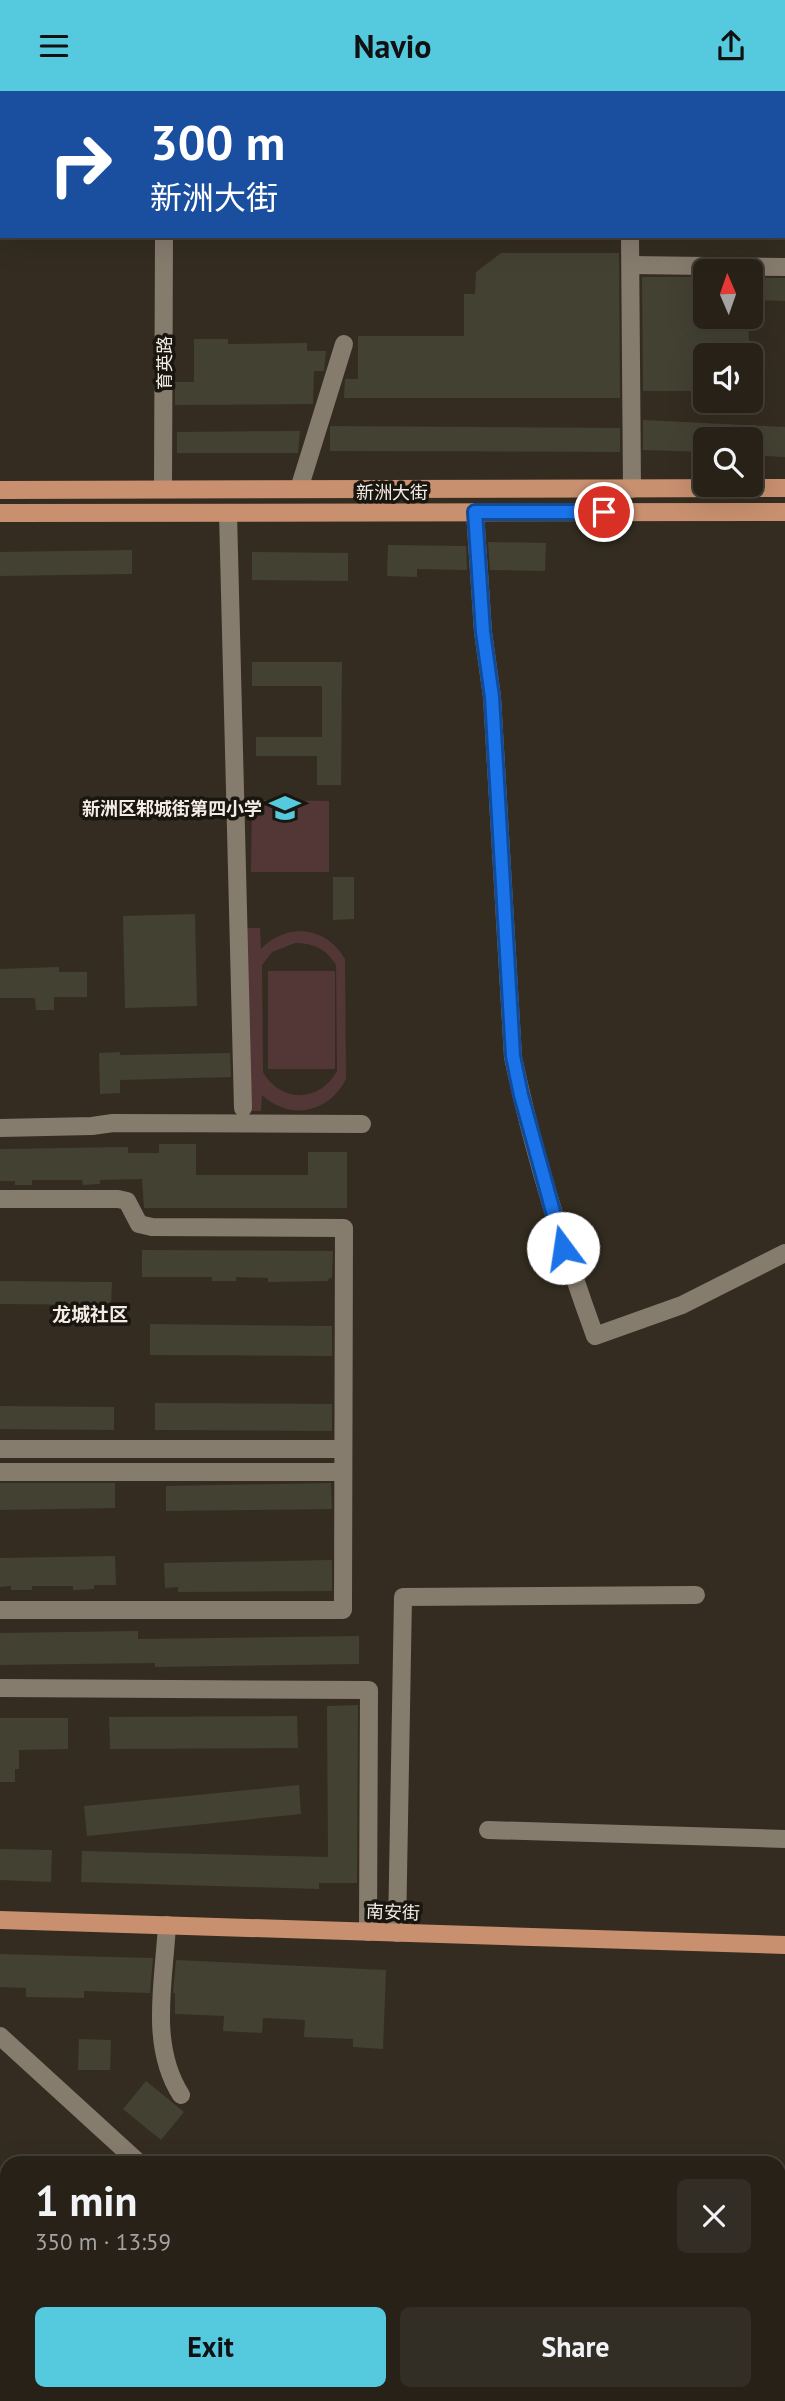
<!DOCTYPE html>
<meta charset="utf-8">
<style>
body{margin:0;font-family:"PT Sans","Noto Sans SC",sans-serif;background:#332e25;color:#f1f3f6;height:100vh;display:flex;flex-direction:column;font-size:26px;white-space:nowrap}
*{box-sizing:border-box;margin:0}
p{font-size:23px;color:#a4a3a2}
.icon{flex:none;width:38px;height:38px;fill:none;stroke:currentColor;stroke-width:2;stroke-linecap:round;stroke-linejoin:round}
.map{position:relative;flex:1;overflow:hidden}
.panel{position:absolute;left:0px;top:2065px;width:786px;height:245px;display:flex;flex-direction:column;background:#272118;border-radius:21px 21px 0 0;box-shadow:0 7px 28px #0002,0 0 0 2px #433e37}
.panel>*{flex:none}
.top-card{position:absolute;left:0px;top:0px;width:786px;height:147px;box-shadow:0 7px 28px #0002,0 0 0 2px #433e37;background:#1a4fa0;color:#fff;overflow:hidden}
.needle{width:46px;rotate:358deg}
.tools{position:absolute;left:693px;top:168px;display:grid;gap:14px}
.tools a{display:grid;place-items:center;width:70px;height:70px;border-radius:10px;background:#272118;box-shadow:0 7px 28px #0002,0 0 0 2px #433e37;font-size:35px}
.pin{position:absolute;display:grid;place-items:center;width:60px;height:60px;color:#fff;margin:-30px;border:4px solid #fff;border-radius:50%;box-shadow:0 2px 7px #0007}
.me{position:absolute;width:77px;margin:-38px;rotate:346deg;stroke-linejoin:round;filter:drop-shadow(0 0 5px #0008)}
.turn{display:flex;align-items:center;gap:24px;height:147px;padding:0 35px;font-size:32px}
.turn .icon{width:91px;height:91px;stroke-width:2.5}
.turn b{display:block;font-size:49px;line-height:60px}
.round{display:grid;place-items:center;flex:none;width:74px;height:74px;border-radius:10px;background:#332e25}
.overview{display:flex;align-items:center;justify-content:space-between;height:119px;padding:0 35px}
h1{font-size:42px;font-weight:600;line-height:52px}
.cta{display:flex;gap:14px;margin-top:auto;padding:14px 35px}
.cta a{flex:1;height:80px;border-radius:10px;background:#55cadf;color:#111;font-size:28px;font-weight:600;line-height:80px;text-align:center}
.cta a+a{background:#332e25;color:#f1f3f6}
header{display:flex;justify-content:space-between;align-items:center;height:91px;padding:0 35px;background:#55cadf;color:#111;font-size:32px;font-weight:600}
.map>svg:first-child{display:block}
.green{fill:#523736;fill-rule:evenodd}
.building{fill:#434132}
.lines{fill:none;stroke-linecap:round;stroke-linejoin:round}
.minor{stroke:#867c6e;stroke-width:18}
.major{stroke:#c8906f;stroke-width:18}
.route-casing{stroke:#114b97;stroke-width:18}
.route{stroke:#1a73e8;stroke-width:12}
.labels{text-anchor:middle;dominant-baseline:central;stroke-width:7;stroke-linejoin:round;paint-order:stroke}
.street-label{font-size:18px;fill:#f2ece4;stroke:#19150f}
.poi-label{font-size:18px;font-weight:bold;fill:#f2ece4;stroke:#19150f;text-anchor:end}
.neighbourhood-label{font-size:19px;font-weight:bold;fill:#f2ece4;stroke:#19150f}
</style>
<header><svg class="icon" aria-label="menu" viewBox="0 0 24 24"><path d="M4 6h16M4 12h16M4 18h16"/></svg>Navio<svg class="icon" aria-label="share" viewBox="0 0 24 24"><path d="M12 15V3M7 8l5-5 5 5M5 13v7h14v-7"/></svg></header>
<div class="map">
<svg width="785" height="2310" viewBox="0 0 785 2310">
<rect width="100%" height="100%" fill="#342c20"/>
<g class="green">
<polygon points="252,709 329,710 329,781 251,781"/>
<path d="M247,837H260L261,858C287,831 326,835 345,868L346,988C329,1022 290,1030 262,1004L261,1020H249ZM295,852C314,852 326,858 336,874L337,980C320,1012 280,1012 263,981L262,874L272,861Z"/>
<rect x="268" y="880" width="67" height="98"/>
</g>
<g class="building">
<polygon points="501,162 619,162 620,307 344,307 345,288 358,288 358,245 464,245 464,203 475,203 476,181"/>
<polygon points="642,186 705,186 705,226 748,226 749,250 705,250 705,300 643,300"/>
<polygon points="756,187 785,187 785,210 755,209"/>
<polygon points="194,248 228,248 228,253 307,252 307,260 326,260 324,280 314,280 313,313 175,314 175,291 194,291"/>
<polygon points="643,329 785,336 785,366 751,364 751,348 705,348 705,361 643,359"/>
<polygon points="330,335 620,337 620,361 330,360"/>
<polygon points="300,340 298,362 177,362 177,341"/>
<polygon points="488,451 546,452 545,480 490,479"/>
<polygon points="388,454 466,455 467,479 417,478 417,486 387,485"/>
<polygon points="132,459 132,483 0,485 0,461"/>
<polygon points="252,461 348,462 348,490 252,489"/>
<polygon points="252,571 342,571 341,694 317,694 317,665 256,665 256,646 322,646 322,595 252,595"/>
<polygon points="333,786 354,786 354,828 333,829"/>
<polygon points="195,823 197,915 125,917 123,825"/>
<polygon points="59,876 59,881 87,881 87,906 54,906 54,919 36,919 35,907 0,907 0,878"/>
<polygon points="120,961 120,964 230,962 231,986 120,989 120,1002 100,1003 99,962"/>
<polygon points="159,1053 196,1053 196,1084 308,1084 308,1061 347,1061 347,1117 144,1117 142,1088 100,1089 100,1093 83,1094 82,1089 32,1089 32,1094 15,1094 15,1090 0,1090 0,1058 128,1056 128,1062 159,1062"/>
<polygon points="142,1159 333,1160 332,1187 329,1187 328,1190 268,1191 268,1187 236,1186 236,1190 212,1190 212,1186 142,1186"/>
<polygon points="0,1190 112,1191 111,1214 0,1213"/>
<polygon points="150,1233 332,1235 332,1265 150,1264"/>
<polygon points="155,1312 332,1313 332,1340 155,1339"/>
<polygon points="0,1315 114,1316 114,1339 0,1338"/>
<polygon points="0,1392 115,1392 115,1417 0,1419"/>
<polygon points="331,1392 332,1418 166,1420 166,1395"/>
<polygon points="115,1465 116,1494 94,1494 94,1498 73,1499 73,1495 32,1495 32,1499 11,1499 11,1495 0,1496 0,1467"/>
<polygon points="332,1469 332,1500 178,1501 178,1496 165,1497 164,1472"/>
<polygon points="138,1540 138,1548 359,1545 359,1573 155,1576 155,1572 0,1574 0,1542"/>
<polygon points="358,1614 357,1792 319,1792 319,1798 81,1791 82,1760 328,1766 327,1615"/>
<polygon points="297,1625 298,1657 110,1658 109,1626"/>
<polygon points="0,1627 68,1627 68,1658 19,1659 19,1678 15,1678 15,1691 0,1691"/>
<polygon points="299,1694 301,1723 87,1745 84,1715"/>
<polygon points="0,1758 52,1759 51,1791 0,1789"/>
<polygon points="0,1863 153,1867 150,1902 84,1900 84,1907 26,1906 26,1897 0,1896"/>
<polygon points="176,1869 386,1879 383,1958 353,1956 353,1948 304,1946 305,1929 263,1927 262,1942 223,1940 224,1925 175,1923 175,1902 173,1902"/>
<polygon points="79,1948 111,1949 110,1979 78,1979"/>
<polygon points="146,1990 184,2021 161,2049 123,2018"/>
</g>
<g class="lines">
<g class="minor">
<polyline points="629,0 630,2"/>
<polyline points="165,2 165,0"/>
<polyline points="630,145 632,398"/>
<polyline points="631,174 785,176"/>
<polyline points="163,398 164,145"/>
<polyline points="299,398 344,253"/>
<path d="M475,421L483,541L492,606L513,966C533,1061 562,1154 595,1245L682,1214L785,1162"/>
<polyline points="228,422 243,1017"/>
<polyline points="0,1037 92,1035 113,1032 362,1033"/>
<polyline points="0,1108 118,1108 127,1110 139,1133 152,1136 344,1137 343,1519 0,1519"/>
<polyline points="0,1358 343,1358"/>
<polyline points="0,1381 343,1381"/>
<polyline points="0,1597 369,1599 368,1841"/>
<polyline points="488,1739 785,1748"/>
<path d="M167,1834C164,1891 149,1954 181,2004"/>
<polyline points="397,1842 403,1506 696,1504"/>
<polyline points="0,1945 139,2072"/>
<polyline points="779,2212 785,2212"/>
<polyline points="330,2310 330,2303"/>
<polyline points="547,2310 592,2310"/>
<polyline points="741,2310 741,2303"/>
</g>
<g class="major">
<polyline points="0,399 785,397"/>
<polyline points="0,422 785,421"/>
<polyline points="0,1829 785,1854"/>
</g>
</g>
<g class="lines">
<g class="route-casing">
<polyline id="route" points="563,1157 521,1004 513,965 492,606 483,541 475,421 604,421"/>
</g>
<use href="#route" class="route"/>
</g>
<defs>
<g id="school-bare" transform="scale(2.415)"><path d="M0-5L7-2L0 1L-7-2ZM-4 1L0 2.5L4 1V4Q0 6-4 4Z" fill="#55cadf" stroke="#19150f" stroke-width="2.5" paint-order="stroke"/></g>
</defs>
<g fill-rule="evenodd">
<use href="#school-bare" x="285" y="717"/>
</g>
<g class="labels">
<g class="street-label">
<text transform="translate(164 272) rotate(-90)">育英路</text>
<text x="392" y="401">新洲大街</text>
<text transform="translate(393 1821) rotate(2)">南安街</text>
</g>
<g class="poi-label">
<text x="262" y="717">新洲区邾城街第四小学</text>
</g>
<g class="neighbourhood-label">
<text x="90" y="1223">龙城社区</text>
</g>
</g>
</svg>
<div class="tools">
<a><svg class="needle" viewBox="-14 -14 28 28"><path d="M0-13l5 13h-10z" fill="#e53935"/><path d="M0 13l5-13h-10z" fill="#a4a3a2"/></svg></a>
<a><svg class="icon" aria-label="sound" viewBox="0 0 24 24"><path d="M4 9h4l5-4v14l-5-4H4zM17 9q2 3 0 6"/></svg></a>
<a><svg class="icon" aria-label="search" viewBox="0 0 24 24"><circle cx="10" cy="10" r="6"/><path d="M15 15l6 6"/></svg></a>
</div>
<div class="pin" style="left:604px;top:421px;background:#d93025"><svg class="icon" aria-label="arrive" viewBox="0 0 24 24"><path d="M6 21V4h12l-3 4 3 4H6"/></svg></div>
<svg class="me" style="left:563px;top:1157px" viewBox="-20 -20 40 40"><circle r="19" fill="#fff"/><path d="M0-13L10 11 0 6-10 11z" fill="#1a73e8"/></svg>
<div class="top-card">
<div class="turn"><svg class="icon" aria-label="right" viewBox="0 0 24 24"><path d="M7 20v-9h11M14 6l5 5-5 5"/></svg><div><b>300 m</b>新洲大街</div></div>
</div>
<section class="panel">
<div class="overview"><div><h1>1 min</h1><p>350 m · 13:59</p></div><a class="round"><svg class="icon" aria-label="close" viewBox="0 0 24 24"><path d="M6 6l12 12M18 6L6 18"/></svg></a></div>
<div class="cta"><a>Exit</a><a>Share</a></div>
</section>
</div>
